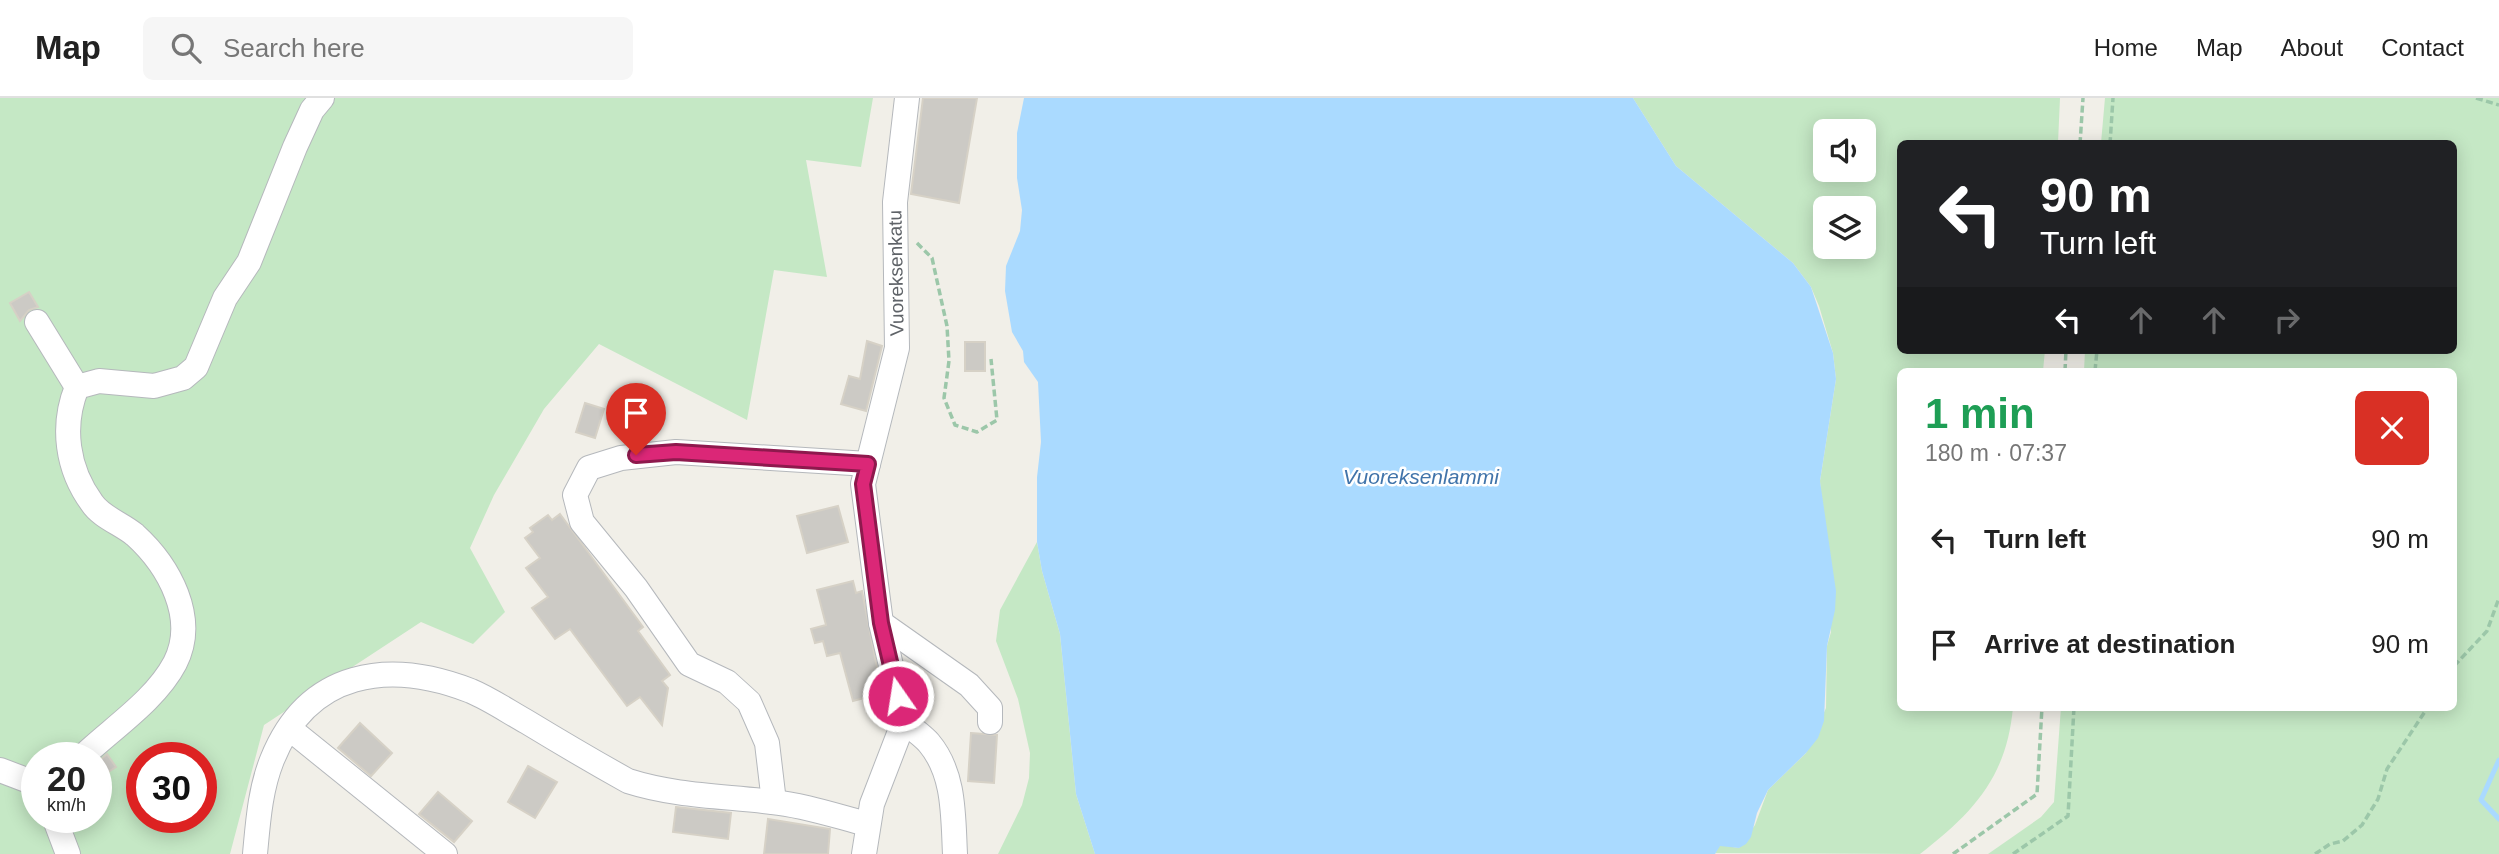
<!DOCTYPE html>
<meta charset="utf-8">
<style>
body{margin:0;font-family:Helvetica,sans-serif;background:#f6f6f6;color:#222;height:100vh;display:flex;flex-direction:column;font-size:26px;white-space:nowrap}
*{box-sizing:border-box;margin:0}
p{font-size:23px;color:#767676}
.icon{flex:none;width:38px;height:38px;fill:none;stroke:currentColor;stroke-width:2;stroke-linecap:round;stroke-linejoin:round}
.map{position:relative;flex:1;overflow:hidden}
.side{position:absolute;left:1897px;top:270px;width:560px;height:343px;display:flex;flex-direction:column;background:#fff;border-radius:10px;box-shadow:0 4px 18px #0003}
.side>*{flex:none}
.top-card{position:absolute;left:1897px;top:42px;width:560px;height:214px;border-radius:10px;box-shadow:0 4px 18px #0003;background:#202124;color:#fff;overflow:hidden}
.tools{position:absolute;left:1813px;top:21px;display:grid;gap:14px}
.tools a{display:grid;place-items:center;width:63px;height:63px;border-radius:10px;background:#fff;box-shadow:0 4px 18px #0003;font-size:35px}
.speed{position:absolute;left:21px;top:644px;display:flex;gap:14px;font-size:35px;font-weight:700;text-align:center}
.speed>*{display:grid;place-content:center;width:91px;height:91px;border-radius:50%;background:#fff;box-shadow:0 4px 18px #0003;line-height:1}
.speed small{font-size:18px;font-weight:400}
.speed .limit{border:10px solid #d22;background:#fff;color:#111}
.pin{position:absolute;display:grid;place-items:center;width:60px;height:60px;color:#fff;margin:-72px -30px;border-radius:50% 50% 50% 0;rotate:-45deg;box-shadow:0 0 7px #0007}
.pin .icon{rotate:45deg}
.me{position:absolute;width:77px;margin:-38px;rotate:347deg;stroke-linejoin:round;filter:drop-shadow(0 0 5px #0008)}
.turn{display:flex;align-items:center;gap:24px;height:147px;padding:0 28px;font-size:32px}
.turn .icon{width:91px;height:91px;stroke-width:2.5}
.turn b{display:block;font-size:49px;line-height:60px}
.lanes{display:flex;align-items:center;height:66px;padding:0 28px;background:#0003;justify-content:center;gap:35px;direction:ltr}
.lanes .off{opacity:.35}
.round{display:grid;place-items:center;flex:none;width:74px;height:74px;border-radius:10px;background:#f6f6f6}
.head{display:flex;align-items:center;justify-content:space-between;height:119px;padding:0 28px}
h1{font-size:42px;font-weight:600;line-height:52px;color:#1e9e55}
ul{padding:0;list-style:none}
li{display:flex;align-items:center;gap:21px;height:105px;padding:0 28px}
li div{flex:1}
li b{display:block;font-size:26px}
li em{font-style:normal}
header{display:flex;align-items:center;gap:42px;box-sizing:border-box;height:98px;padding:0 35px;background:#fff;border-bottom:2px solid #e0e0e0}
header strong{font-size:33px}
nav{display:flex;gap:38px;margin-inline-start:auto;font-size:24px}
.search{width:490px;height:63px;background:#f6f6f6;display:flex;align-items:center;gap:18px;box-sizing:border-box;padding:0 24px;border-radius:10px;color:#767676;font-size:26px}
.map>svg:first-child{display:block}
.green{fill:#c5e8c5;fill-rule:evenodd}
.water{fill:#aadaff}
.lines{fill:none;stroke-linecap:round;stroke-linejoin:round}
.stream{stroke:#aadaff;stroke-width:5}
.building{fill:#cccac5;stroke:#d6d1c6;stroke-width:2}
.minor-casing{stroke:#b5b8bc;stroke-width:26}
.path{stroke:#9cc7a9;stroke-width:3.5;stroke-dasharray:7 3.5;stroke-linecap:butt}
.minor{stroke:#fff;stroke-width:24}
.route-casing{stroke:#8e194d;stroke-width:18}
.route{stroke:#db2777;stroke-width:12}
.labels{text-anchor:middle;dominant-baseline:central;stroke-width:5;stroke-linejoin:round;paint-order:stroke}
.street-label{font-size:19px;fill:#5f6368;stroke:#fff}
.water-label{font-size:21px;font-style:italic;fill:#4174aa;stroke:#fff}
</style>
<header>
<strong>Map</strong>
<div class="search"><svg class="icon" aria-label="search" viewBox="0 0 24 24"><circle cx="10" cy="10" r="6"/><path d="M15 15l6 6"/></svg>Search here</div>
<nav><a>Home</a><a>Map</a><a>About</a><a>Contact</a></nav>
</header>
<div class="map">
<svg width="2499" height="756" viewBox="0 0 2499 756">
<rect width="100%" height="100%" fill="#f1efe8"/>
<g class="green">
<path d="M0,0H873L861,69L806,62L827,179L774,172L747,322L599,246L544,311L494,397L470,450L505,514L473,546L421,524L264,627L230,756H0ZM37,660H96V719H37ZM142,660H201V719H142Z"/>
<path d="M1633,0H2060L2058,45L1900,46V252H2045L2043,273H1900V609H2013C2007,679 1973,715 1920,756L1715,755L1720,747L1739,750L1755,727L1768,692L1806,655L1826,610L1827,548L1831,534L1820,383L1836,281L1833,255L1819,208L1811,189L1793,165L1676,68ZM1825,33H1864V72H1825ZM1825,110H1864V149H1825Z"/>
<polygon points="2105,0 2499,0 2499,756 1988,756 2041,719 2054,704 2061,609 2454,609 2454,273 2084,273 2085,252 2454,252 2454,46 2101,45"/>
<polygon points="1037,444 1042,473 1060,536 1076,696 1095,756 998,756 1022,707 1029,680 1030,655 1018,601 996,543 1000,512"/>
</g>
<polygon class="water" points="1024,0 1633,0 1676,68 1793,165 1811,189 1833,255 1836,281 1820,383 1836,493 1835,512 1827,548 1824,623 1818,640 1806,655 1768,692 1757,715 1751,739 1746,746 1739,750 1720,748 1715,756 1095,756 1076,696 1060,536 1042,473 1037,444 1037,379 1041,344 1038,284 1024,264 1023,253 1012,234 1005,193 1006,168 1020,133 1022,112 1017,80 1017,35"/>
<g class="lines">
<polyline class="stream" points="2499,662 2481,702 2499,721"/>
</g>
<g class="building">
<polygon points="923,0 977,0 959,105 911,96"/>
<polygon points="29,194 38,209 29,212 20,223 10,205"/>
<polygon points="867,243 882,248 866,313 841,306 849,278 860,281"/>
<rect x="965" y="244" width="20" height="29"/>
<polygon points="585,305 604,311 595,340 576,334"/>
<polygon points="838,408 848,444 807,455 797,418"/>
<polygon points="560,416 643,529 638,533 670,577 662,583 668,590 662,627 640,599 627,608 570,531 555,541 532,510 548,499 526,470 540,460 525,440 533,434 530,430 548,417 552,422"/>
<polygon points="853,483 856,495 862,493 882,595 853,603 840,555 827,558 823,543 815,545 811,531 826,527 817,492"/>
<polygon points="360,625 392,655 371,678 338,650"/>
<polygon points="971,635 997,637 994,685 968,683"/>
<polygon points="107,656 116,669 96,682 96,666"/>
<polygon points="528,668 557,684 535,720 508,704"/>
<polygon points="438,694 472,723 454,744 419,716"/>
<polygon points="676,709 731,715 728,741 673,734"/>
<polygon points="768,721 830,731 828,756 764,756"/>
</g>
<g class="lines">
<g class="minor-casing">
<g id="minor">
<polyline points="37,224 77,289"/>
<polyline points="881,525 969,587 990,610 990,624"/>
<path d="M904,623C912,631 922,637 929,645C955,676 953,718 955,756"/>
<polyline points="290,631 445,756"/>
<path d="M81,660C111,631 155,603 175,565C198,520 169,468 135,437C122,426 101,419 92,405C67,371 61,328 77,289L99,283L154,288L183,280L196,269L225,200L249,164L295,49L312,12L322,0"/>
<polyline points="0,672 37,686"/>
<polyline points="774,704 767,645 749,604 727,584 689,566 636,490 582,424 575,397 589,370 621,360 676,354 868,366"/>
<polyline points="54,719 68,756"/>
<path d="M255,756C258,724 260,692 272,662C308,572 389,561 471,593C490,601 509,614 527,624C560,644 594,664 628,683C675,698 723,698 772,704C804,707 836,718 867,726"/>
<polyline points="864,756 872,706 904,623 881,525 863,386 897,250 895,104 907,0"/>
</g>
</g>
<g class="path">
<polyline points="2476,0 2499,7"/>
<polyline points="2080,46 2083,0"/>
<polyline points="2110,46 2113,0"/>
<polyline points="917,145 932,160 947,228 949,263 944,300 955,327 977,334 997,322 991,261"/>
<polyline points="2065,273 2066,252"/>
<polyline points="2095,273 2097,252"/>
<polyline points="2454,568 2487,533 2499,500"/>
<polyline points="1953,756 2037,696 2042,609"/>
<polyline points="2013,756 2068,718 2074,609"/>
<polyline points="2315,756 2330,746 2343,743 2362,727 2378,701 2387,671 2428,609"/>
</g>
<use href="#minor" class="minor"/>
</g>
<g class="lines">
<g class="route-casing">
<polyline id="route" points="636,357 676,354 868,366 863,386 881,525 898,598"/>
</g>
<use href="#route" class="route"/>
</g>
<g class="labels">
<g class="street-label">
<text transform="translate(896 175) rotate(-91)">Vuoreksenkatu</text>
</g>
<g class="water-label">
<text x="1421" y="378">Vuoreksenlammi</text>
</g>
</g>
</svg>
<div class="tools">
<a><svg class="icon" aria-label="sound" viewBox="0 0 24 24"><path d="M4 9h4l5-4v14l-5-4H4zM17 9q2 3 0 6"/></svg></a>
<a><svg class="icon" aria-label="layers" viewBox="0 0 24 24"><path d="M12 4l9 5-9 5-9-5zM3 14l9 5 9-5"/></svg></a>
</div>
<div class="speed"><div>20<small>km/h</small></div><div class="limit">30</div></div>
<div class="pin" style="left:636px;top:357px;background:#d93025"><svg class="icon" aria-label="arrive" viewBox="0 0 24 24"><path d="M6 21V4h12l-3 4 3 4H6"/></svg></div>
<svg class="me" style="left:898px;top:598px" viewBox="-20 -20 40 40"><circle r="17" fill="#db2777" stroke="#fff" stroke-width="3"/><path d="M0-11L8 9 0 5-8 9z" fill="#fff"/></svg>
<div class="top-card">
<div class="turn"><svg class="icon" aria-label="left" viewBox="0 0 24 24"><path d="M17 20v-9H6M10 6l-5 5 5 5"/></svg><div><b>90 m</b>Turn left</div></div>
<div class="lanes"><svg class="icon" aria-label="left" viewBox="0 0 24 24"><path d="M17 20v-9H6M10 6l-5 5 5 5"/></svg><svg class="icon off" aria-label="ahead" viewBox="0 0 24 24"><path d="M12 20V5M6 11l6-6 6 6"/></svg><svg class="icon off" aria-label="ahead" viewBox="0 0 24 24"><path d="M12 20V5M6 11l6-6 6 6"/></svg><svg class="icon off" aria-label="right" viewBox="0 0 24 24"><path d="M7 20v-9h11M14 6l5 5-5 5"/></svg></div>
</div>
<section class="side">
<div class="head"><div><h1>1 min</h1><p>180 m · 07:37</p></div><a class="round" style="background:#d93025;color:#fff"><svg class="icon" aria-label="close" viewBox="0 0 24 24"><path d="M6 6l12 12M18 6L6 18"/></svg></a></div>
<ul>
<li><svg class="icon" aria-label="left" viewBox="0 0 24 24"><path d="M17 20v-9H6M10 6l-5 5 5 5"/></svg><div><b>Turn left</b></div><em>90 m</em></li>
<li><svg class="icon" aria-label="arrive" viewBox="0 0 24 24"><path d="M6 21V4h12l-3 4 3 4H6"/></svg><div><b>Arrive at destination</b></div><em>90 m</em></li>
</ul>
</section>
</div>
